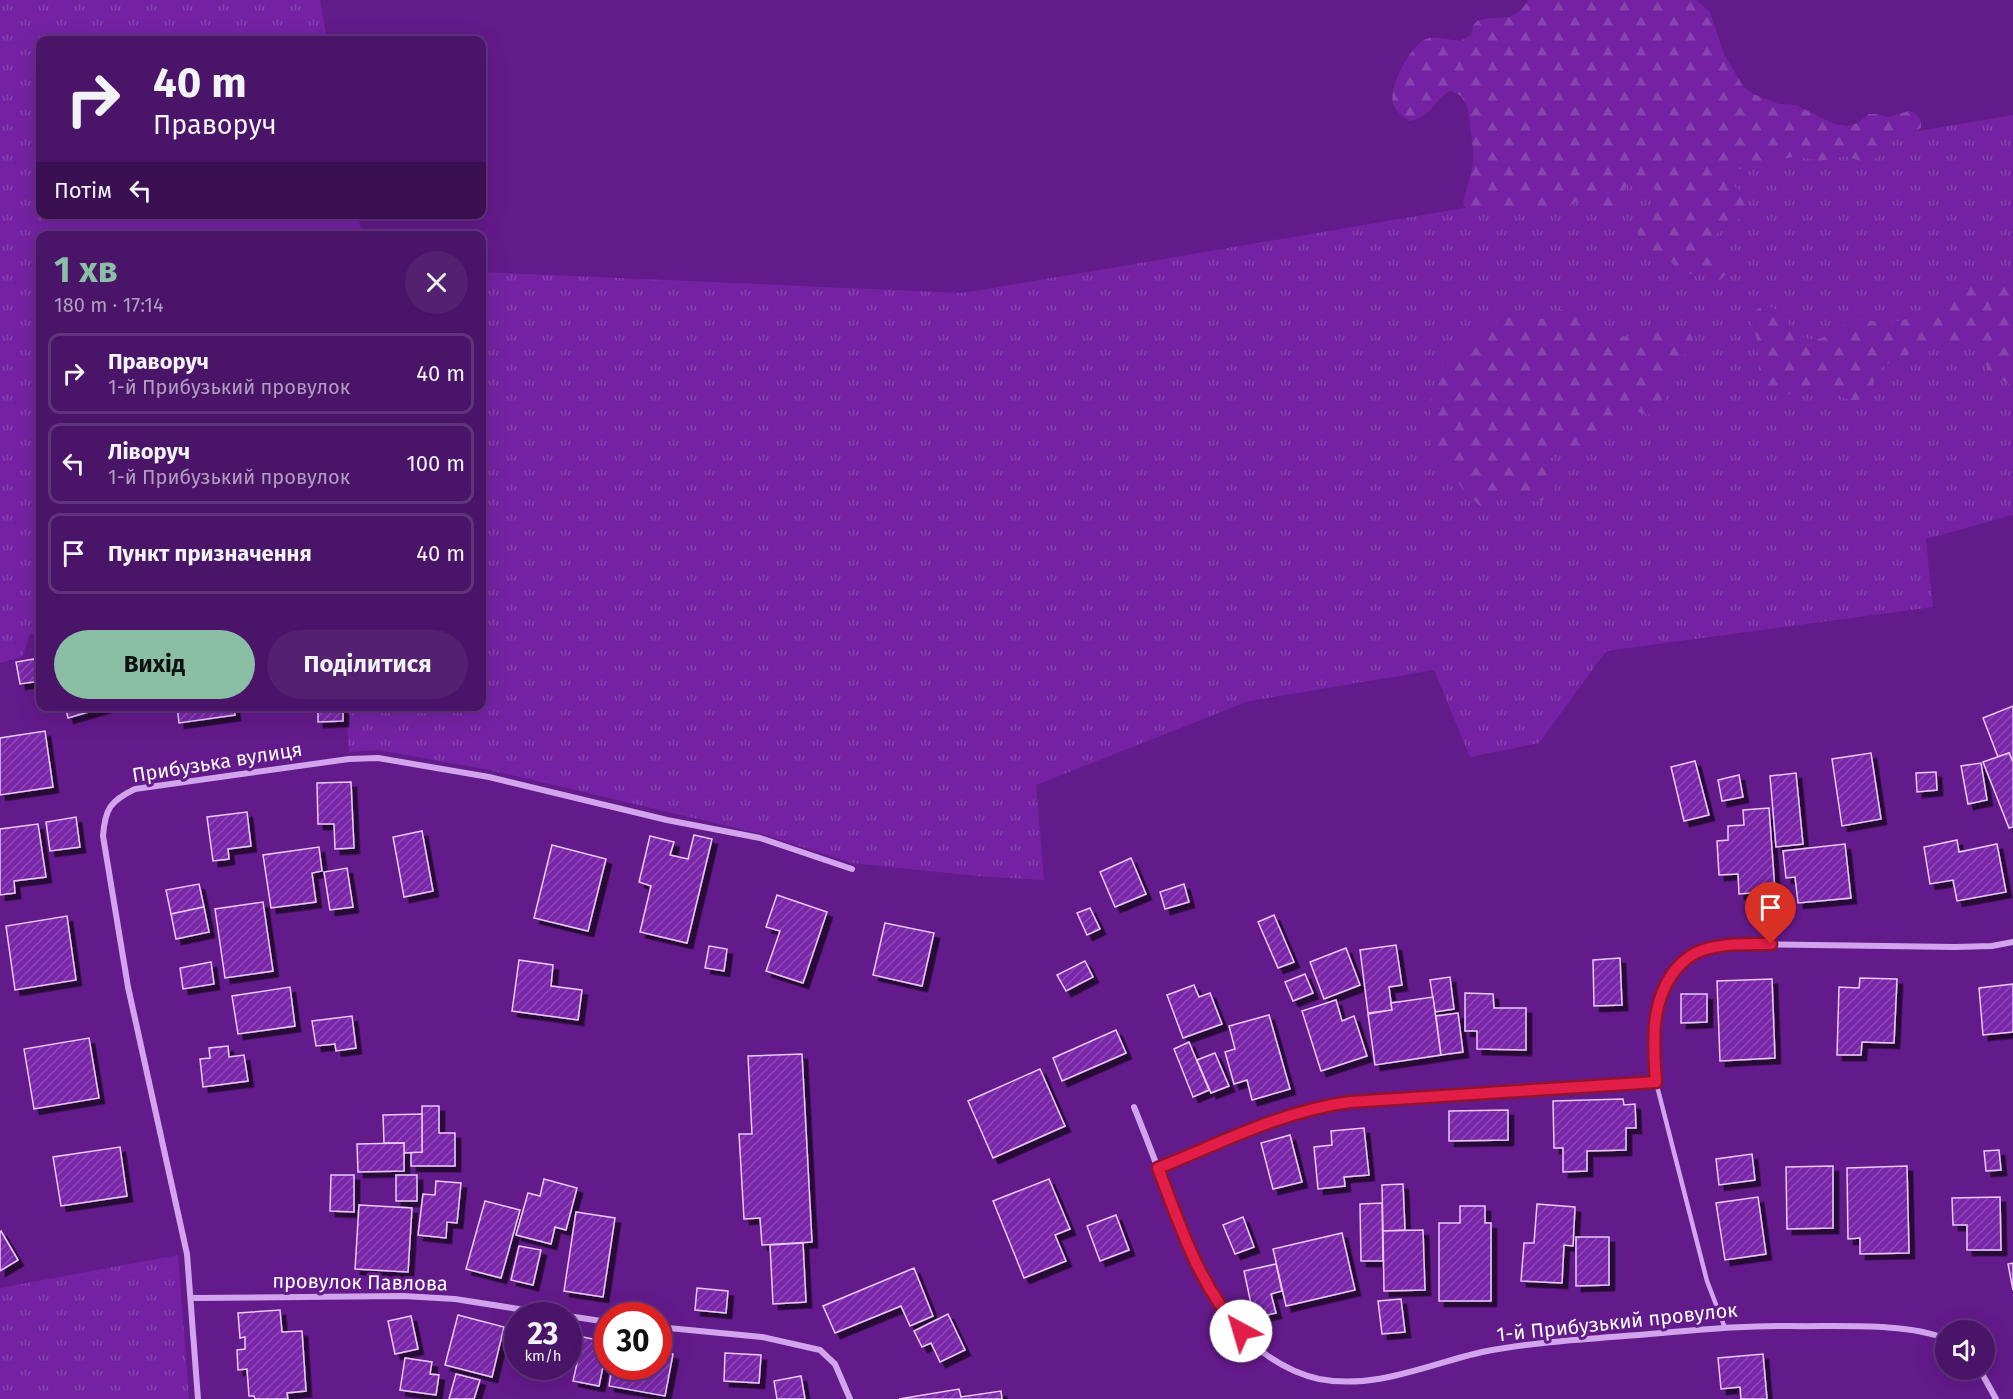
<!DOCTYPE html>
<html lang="uk">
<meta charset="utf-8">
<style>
body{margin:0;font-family:"Fira Sans",sans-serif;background:#542171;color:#f1f3f6;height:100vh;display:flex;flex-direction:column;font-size:22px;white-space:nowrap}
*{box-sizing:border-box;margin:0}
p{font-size:20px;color:#b29ec0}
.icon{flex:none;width:33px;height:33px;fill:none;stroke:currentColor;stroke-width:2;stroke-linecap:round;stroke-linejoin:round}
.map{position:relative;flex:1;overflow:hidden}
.sheet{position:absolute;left:36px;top:231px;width:450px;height:480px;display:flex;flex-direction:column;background:#4a1468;border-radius:12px;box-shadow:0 6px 24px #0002,0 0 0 2px #61337c}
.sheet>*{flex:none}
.banner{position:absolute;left:36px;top:36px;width:450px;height:183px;border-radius:12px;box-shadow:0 6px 24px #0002,0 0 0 2px #61337c;background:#4a1468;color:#f1f3f6;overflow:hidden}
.buttons{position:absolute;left:1935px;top:1320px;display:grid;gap:12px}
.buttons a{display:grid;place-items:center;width:60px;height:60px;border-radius:50%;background:#4a1468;box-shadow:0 6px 24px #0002,0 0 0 2px #61337c;font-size:30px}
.speed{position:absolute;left:504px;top:1302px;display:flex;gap:12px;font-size:30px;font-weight:700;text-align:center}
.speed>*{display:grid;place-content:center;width:78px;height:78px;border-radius:50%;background:#4a1468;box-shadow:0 6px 24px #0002,0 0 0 2px #61337c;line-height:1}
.speed small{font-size:15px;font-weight:400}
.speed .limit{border:9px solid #d22;background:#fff;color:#111}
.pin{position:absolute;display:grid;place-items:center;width:51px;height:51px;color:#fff;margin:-62px -26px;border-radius:50% 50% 50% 0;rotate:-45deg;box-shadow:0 0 6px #0007}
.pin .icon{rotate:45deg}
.me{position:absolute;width:66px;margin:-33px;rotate:321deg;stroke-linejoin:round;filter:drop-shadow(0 0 4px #0008)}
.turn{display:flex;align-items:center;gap:21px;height:126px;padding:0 18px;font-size:27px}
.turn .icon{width:78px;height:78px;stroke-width:2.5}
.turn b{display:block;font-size:42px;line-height:51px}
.then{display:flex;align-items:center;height:57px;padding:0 18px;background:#0003;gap:12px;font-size:22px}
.round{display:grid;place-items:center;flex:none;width:63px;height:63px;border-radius:32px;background:#542171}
.summary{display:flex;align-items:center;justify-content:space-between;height:102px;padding:0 18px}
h1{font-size:36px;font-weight:700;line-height:45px;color:#8abfa5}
.button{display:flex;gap:12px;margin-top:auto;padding:12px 18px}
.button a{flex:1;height:69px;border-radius:36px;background:#8abfa5;color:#111;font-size:24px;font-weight:700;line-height:69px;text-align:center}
.button a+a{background:#542171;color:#f1f3f6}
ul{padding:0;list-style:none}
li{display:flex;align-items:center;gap:18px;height:81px;margin:0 12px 9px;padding:0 6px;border:3px solid #61337c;border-radius:12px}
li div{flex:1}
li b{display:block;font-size:22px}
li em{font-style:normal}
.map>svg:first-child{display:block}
.grass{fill:url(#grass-tufts)}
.forest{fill:url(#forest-firs)}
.building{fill:url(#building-hatch);stroke:#e8c9fa;stroke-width:1.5;filter:url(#shadow)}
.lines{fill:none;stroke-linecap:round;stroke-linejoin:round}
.lane{stroke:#d2a4ed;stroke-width:4.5}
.street{stroke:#d2a4ed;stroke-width:6}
.route-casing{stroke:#92132f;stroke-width:15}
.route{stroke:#e11d48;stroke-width:10}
.labels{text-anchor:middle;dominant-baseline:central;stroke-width:6;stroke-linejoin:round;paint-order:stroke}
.street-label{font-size:20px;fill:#fff;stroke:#631a8a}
</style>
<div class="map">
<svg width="2013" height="1399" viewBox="0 0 2013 1399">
<defs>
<pattern id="grass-tufts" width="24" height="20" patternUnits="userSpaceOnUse" patternTransform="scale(1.5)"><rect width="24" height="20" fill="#7422a3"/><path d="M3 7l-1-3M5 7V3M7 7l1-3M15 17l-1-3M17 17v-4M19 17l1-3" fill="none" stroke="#8943b1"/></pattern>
<pattern id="forest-firs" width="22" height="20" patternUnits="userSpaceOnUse" patternTransform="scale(1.5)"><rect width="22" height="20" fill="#7422a3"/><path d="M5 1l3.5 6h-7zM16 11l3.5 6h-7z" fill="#8943b1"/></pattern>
<pattern id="building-hatch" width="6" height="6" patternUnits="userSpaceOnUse" patternTransform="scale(1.5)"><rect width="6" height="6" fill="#7a28a9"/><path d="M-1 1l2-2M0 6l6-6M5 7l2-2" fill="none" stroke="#8e48b6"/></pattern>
<filter id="shadow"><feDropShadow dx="5.5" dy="5.5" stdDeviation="0" flood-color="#0009"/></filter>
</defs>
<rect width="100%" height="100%" fill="#631a8a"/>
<g class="grass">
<polygon points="0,0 320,0 327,40 40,40 40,214 358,215 362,235 40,236 40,634 30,634 22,657 0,663"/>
<polygon points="2013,115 2013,515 1926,539 1933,607 1606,651 1539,743 1470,757 1434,670 1249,701 1036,785 1044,880 977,876 852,863 762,834 490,770 378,750 349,752 346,707 482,706 482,272 963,293"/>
<polygon points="178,1255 189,1399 0,1399 0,1288"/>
</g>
<g class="forest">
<path d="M1528,0H1696L1710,12L1724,54L1743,86L1753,94L1779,104L1796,105L1834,124L1847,126L1858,123L1869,114H1877L1888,117L1909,111L1915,113L1921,120V128L1890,143L1879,156L1865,163L1846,156L1819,161L1795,156L1759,166L1727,171L1723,174L1724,178C1730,184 1741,189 1745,196C1762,221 1718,221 1715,239C1713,252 1725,261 1727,273L1720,280L1703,274H1687L1679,270L1670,261L1647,248L1639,240L1637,230L1647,208L1658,197L1656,191L1644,180L1628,182C1621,196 1623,222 1602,219L1591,200C1580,199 1574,204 1564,207C1549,212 1532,213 1517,211C1509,210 1502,206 1494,206C1481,207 1472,223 1463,203L1473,165V149L1468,108L1461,96L1450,91C1433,100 1432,118 1409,121C1403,116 1396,112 1393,104C1388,88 1410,47 1424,40C1435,34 1449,41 1461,41L1472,34L1473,26L1477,21C1499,13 1513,27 1528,0Z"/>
<path d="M1970,280C1986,286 1998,292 2013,281V385H2010L1990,373L1977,346L1969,339C1950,342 1893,355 1881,369C1873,378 1873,395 1861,399C1843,405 1834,387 1818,385C1806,383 1794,393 1783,397C1751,383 1761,363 1756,336C1754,327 1751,322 1752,313C1782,289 1785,338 1811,339C1828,341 1837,325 1852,321C1864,318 1873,322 1885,322C1897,322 1910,319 1921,314C1933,308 1942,296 1953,287C1958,284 1964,282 1970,280Z"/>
<path d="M1561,310C1567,310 1575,310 1579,313C1594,322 1604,339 1623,337C1632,335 1642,334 1650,332C1670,328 1688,316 1694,344C1688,356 1671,363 1667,374C1662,388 1672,403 1660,413C1651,419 1644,411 1634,412C1620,414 1614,431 1604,440C1588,453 1563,441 1550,460C1543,470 1547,474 1554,483L1553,496L1538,502L1511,491L1503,493L1487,507H1481C1469,495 1436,462 1432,446C1430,439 1432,430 1432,423C1432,417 1430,411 1430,405C1430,367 1469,335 1500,320C1520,311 1524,323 1540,319C1547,318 1554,312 1561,310Z"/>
</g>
<g class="building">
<polygon points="40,658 40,681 20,684 16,662"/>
<polygon points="65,706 109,706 68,718"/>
<polygon points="177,706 234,706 235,715 179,723"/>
<polygon points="318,706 343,706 343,721 318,722"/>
<polygon points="2013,706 2013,762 2009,753 1998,757 1983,718"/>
<polygon points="45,731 53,787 0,795 0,738"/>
<polygon points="1871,753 1881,819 1842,826 1832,759"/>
<polygon points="2009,753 2013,762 2013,827 2009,828 1983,762"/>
<polygon points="1695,761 1709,815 1684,821 1671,767"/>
<polygon points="1981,763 1987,800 1968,804 1961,766"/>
<polygon points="1936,772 1937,790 1917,792 1916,773"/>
<polygon points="1796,773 1803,844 1776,847 1770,776"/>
<polygon points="1739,775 1743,797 1722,801 1718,780"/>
<polygon points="351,782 354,848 335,849 334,824 318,824 317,783"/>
<polygon points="1769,808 1775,891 1739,894 1738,874 1719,875 1717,841 1728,840 1728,826 1744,825 1743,810"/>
<polygon points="247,812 251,846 228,849 229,859 213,861 207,817"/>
<polygon points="76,817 80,847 50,851 46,822"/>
<polygon points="38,824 46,877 14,881 15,893 0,895 0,829"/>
<polygon points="422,831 433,891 404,897 393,837"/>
<polygon points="694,835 712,839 687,943 640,932 651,886 639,882 650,836 674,842 670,855 688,859"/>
<polygon points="1957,840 1959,852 1997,844 2006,892 1957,901 1953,880 1930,884 1924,847"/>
<polygon points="1845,844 1851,898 1798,903 1795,877 1786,878 1783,851"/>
<polygon points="552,845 606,859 588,931 534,918"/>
<polygon points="319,847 322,871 312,873 316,902 271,908 263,855"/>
<polygon points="1131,858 1146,894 1115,907 1100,872"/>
<polygon points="347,868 353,907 330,910 324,872"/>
<polygon points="199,884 204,907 171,914 166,890"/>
<polygon points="1184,884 1189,902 1165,909 1160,892"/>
<polygon points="777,895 827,912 803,983 766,971 780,931 766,927"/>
<polygon points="263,902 273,971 225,978 215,909"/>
<polygon points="204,907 209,932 176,939 171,914"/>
<polygon points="1090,908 1100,929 1087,935 1077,913"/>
<polygon points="1274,915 1294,962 1278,968 1258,922"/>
<polygon points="67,916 76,980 15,990 6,926"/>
<polygon points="885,923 934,933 922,986 873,975"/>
<polygon points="1396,945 1402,985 1389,987 1392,1010 1368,1013 1360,950"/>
<polygon points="709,946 727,949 724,971 705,968"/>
<polygon points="1346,948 1360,985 1324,999 1310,962"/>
<polygon points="1620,958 1622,1005 1594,1006 1593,960"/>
<polygon points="519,960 553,965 551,986 582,990 578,1020 512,1011"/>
<polygon points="1085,961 1093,977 1066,991 1057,975"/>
<polygon points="211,962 214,984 183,989 180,968"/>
<polygon points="1305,974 1313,993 1293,1001 1285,982"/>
<polygon points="1450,977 1454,1009 1435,1012 1430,980"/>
<polygon points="1860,978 1897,979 1894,1043 1862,1042 1861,1055 1837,1055 1839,987 1859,988"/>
<polygon points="1772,979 1775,1058 1720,1061 1717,981"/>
<polygon points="2013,984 2013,1032 1983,1035 1979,988"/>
<polygon points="1194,985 1199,997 1210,993 1222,1024 1183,1038 1167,995"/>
<polygon points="290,987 295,1026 238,1034 232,996"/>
<polygon points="1465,993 1493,994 1494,1008 1526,1008 1526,1050 1477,1049 1477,1031 1465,1031"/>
<polygon points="1681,994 1707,994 1707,1022 1681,1023"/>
<polygon points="1433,997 1441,1055 1375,1065 1368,1014 1392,1010 1391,1003"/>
<polygon points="1336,1000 1342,1021 1354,1016 1367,1056 1321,1071 1302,1011"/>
<polygon points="1458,1013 1463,1052 1441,1055 1436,1016"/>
<polygon points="1269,1015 1290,1089 1252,1100 1247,1080 1234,1084 1225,1052 1235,1049 1229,1026"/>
<polygon points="352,1016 356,1048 336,1051 335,1044 316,1046 312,1021"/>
<polygon points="1116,1030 1126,1053 1062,1081 1053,1058"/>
<polygon points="89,1038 99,1098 34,1109 24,1049"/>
<polygon points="1189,1042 1209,1090 1193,1097 1174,1049"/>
<polygon points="228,1046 229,1057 244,1055 248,1081 203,1087 200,1059 210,1058 209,1048"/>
<polygon points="1215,1053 1229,1086 1211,1093 1197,1060"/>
<polygon points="802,1054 812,1242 762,1245 760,1218 744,1219 739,1134 752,1134 748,1056"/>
<polygon points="1040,1069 1065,1126 993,1158 968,1101"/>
<polygon points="1623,1099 1624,1105 1635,1104 1636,1128 1626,1128 1626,1150 1587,1151 1587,1171 1563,1172 1563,1148 1554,1148 1553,1101"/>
<polygon points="422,1106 439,1106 439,1133 455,1133 455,1166 411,1166 411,1152 422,1152"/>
<polygon points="1508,1110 1508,1140 1449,1141 1449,1111"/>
<polygon points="422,1114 422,1152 404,1153 404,1143 384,1143 383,1115"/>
<polygon points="1364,1128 1369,1175 1344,1177 1345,1186 1318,1189 1314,1147 1332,1145 1331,1131"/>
<polygon points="1290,1135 1302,1182 1273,1189 1261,1143"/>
<polygon points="404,1143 404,1171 358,1172 357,1144"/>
<polygon points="120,1147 127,1196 61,1206 53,1157"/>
<polygon points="1999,1150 2001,1170 1986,1171 1984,1151"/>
<polygon points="1752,1154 1755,1180 1719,1185 1716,1159"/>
<polygon points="1833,1166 1833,1228 1787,1229 1786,1167"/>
<polygon points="1907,1166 1909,1253 1860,1254 1860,1238 1848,1239 1847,1168"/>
<polygon points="331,1175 354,1175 354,1212 330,1211"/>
<rect x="396" y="1175" width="21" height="26"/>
<polygon points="544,1179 577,1188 566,1230 555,1227 551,1244 516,1235 528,1193 540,1196"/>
<polygon points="1049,1179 1070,1229 1055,1235 1066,1261 1024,1278 993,1201"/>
<polygon points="436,1181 461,1183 457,1223 447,1222 446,1238 418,1235 423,1194 435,1195"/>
<polygon points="1403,1184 1405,1230 1383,1231 1382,1185"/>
<polygon points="1758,1197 1766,1254 1725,1260 1716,1203"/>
<polygon points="2000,1197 2001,1250 1967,1250 1967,1225 1953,1225 1952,1198"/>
<polygon points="485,1201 520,1210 501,1278 466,1269"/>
<polygon points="1382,1203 1383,1261 1361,1261 1360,1204"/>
<polygon points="1537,1204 1575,1207 1573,1246 1564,1245 1562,1283 1521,1281 1524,1243 1534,1243"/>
<polygon points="359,1205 412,1208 408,1272 355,1269"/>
<polygon points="1460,1206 1485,1206 1485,1223 1491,1223 1491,1301 1439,1301 1439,1223 1460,1223"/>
<polygon points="576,1212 615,1218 603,1297 564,1291"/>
<polygon points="1116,1215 1129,1250 1100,1261 1087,1226"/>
<polygon points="1243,1217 1254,1247 1235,1254 1223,1225"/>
<polygon points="1423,1230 1425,1290 1384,1291 1383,1231"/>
<polygon points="1,1231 18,1260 0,1271 0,1232"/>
<polygon points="1342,1233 1355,1290 1286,1306 1273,1249"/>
<polygon points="1576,1237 1609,1237 1609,1285 1576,1286"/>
<polygon points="803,1243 806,1302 773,1304 770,1245"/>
<polygon points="519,1246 541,1250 533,1285 511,1280"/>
<polygon points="2013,1263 2013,1290 2008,1264"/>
<polygon points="1276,1264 1282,1291 1271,1294 1276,1313 1254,1318 1244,1271"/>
<polygon points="914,1268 933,1316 910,1326 901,1306 835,1333 823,1306"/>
<polygon points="697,1288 728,1291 726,1313 695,1310"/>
<polygon points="1401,1299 1405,1332 1382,1334 1378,1301"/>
<polygon points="280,1310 282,1332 302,1331 306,1391 287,1393 288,1399 255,1399 254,1396 249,1396 247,1369 238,1370 237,1350 245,1349 245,1337 240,1338 238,1313"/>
<polygon points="948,1314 965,1350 940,1362 931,1343 922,1347 914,1331"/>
<polygon points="458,1315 504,1327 492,1377 445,1365"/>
<polygon points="411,1316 418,1349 395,1354 388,1321"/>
<polygon points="583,1337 608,1342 599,1386 573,1381"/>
<polygon points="658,1351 673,1354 665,1396 609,1386 612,1366 658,1366"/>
<polygon points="725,1353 761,1355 759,1383 724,1381"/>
<polygon points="1763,1354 1767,1399 1741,1399 1740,1387 1721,1389 1718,1358"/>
<polygon points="405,1358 432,1362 430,1374 439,1375 436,1395 400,1390"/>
<polygon points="456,1374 480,1380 474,1399 449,1399"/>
<polygon points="801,1376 805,1399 777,1399 774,1381"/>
<polygon points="959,1389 961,1397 1001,1391 1002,1399 899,1399"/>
</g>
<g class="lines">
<polyline class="lane" points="1656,1082 1707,1281 1725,1328"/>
<g class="street">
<path d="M1134,1107C1147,1139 1159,1171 1171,1203C1187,1242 1202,1283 1227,1317C1249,1346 1283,1371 1319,1379C1375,1390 1429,1364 1482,1352C1534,1342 1586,1339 1638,1335C1689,1331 1739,1325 1790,1326C1833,1327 1908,1322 1946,1339"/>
<path d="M1158,1168C1221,1142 1282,1111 1350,1102L1656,1082C1652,1036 1649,969 1702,950C1717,945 1733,944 1748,944L1955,947L1992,946L2013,942"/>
<polyline points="191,1298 403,1296 455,1299 563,1316"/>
<polyline points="568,1316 608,1322"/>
<polyline points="658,1327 762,1337 820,1350 835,1364 850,1399"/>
<polyline points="1980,1370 1996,1399"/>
<path d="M198,1399L187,1254L128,987L103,836C105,809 110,801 135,789L349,759L378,758L489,777L667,820L760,838L852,869"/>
</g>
</g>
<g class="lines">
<g class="route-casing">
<path id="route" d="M1241,1331C1199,1286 1180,1225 1158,1168C1221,1143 1282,1111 1350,1102L1656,1082C1653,1042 1650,1000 1677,968C1684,960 1693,953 1703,950C1725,943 1748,944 1771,944"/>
</g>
<use href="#route" class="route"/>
</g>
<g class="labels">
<g class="street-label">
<text transform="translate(217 762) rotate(-9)">Прибузька вулиця</text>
<text transform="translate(360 1282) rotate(1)">провулок Павлова</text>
<text transform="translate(1617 1322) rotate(-6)">1-й Прибузький провулок</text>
</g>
</g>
</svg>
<div class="buttons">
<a><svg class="icon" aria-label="sound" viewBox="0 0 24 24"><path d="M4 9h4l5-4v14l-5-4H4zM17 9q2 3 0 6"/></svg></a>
</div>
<div class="speed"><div>23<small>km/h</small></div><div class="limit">30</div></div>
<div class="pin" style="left:1771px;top:944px;background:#d93025"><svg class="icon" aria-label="arrive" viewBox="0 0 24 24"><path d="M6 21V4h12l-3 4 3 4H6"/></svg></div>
<svg class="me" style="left:1241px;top:1331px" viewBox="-20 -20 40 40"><circle r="19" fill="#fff"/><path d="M0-13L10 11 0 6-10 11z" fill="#e11d48"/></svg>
<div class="banner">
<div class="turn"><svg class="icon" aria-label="right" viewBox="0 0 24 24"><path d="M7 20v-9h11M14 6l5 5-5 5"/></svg><div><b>40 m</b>Праворуч</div></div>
<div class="then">Потім<svg class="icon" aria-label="left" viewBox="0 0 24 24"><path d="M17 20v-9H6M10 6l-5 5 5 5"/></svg></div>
</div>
<section class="sheet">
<div class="summary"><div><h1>1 хв</h1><p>180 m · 17:14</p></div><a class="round"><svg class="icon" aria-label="close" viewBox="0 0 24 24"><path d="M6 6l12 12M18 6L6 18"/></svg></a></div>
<ul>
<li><svg class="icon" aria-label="right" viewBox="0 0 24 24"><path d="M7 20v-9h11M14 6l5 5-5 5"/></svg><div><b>Праворуч</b><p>1-й Прибузький провулок</p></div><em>40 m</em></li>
<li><svg class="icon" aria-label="left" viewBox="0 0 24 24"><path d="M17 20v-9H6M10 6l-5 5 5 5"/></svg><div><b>Ліворуч</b><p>1-й Прибузький провулок</p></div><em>100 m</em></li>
<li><svg class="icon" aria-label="arrive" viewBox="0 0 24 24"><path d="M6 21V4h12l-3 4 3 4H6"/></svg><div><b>Пункт призначення</b></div><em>40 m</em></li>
</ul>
<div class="button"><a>Вихід</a><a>Поділитися</a></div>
</section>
</div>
